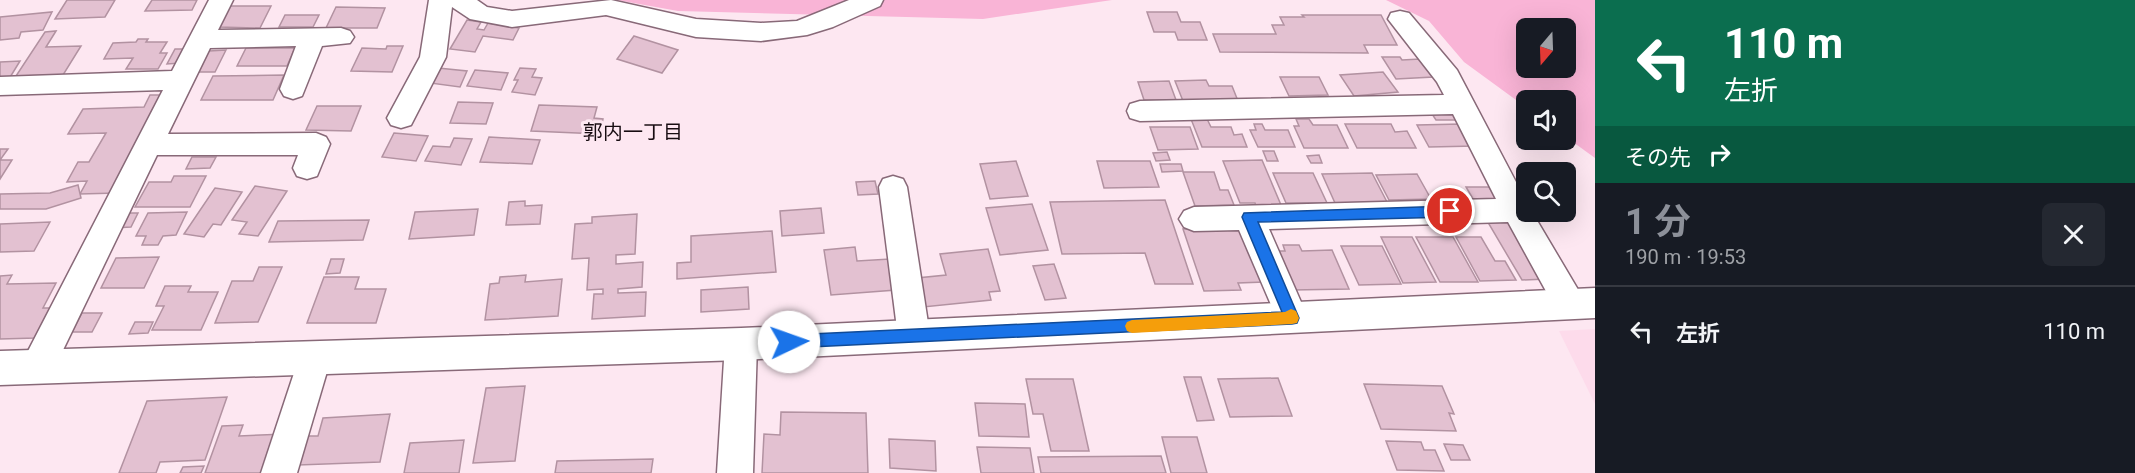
<!DOCTYPE html>
<html lang="ja">
<meta charset="utf-8">
<style>
body{margin:0;font-family:Roboto,"Noto Sans JP",sans-serif;background:#242831;color:#f1f3f6;height:100vh;display:flex;flex-direction:column;font-size:22px;white-space:nowrap}
*{box-sizing:border-box;margin:0}
p{font-size:20px;color:#9ea1a6}
.icon{flex:none;width:33px;height:33px;fill:none;stroke:currentColor;stroke-width:2;stroke-linecap:round;stroke-linejoin:round}
.map{position:relative;flex:1;overflow:hidden}
.details{display:flex;flex-direction:column;background:#171b24;width:540px}
.details>*{flex:none}
.banner{background:#0b6e4f;color:#fff;overflow:hidden}
.needle{width:39px;rotate:199deg}
.tools{position:absolute;left:1516px;top:18px;display:grid;gap:12px}
.tools a{display:grid;place-items:center;width:60px;height:60px;border-radius:9px;background:#171b24;box-shadow:0 6px 24px #0002;font-size:30px}
.pin{position:absolute;display:grid;place-items:center;width:51px;height:51px;color:#fff;margin:-26px;border:3px solid #fff;border-radius:50%;box-shadow:0 2px 6px #0007}
.me{position:absolute;width:66px;margin:-33px;rotate:87deg;stroke-linejoin:round;filter:drop-shadow(0 0 4px #0008)}
.turn{display:flex;align-items:center;gap:21px;height:126px;padding:0 30px;font-size:27px}
.turn .icon{width:78px;height:78px;stroke-width:2.5}
.turn b{display:block;font-size:42px;line-height:51px}
.then{display:flex;align-items:center;height:57px;padding:0 30px;background:#0003;gap:12px;font-size:22px}
.round{display:grid;place-items:center;flex:none;width:63px;height:63px;border-radius:9px;background:#242831}
.headline{display:flex;align-items:center;justify-content:space-between;height:102px;padding:0 30px}
h1{font-size:36px;font-weight:700;line-height:45px;color:#8c9099}
ul{padding:0;list-style:none}
li{display:flex;align-items:center;gap:18px;height:90px;padding:0 30px;border-top:2px solid #363941}
li div{flex:1}
li b{display:block;font-size:22px}
li em{font-style:normal}
main{display:flex;flex:1;min-height:0}
.map>svg:first-child{display:block}
.built{fill:#fddbeb}
.green{fill:#f9b4d6;fill-rule:evenodd}
.building{fill:#e3c1d1;stroke:#b292a1;stroke-width:1.5}
.lines{fill:none;stroke-linecap:round;stroke-linejoin:round}
.minor-casing{stroke:#886978;stroke-width:3}
.tertiary-casing{stroke:#886978;stroke-width:3}
.minor{fill:#fff;fill-rule:evenodd}
.tertiary{fill:#fff;fill-rule:evenodd}
.route{fill:#1a73e8;stroke:#114b97;stroke-width:1.5}
.slow{fill:#f59e0b}
.labels{text-anchor:middle;dominant-baseline:central;stroke-width:6;stroke-linejoin:round;paint-order:stroke}
.neighbourhood-label{font-size:20px;fill:#170c11;stroke:#fde7f1}
</style>
<main>
<div class="map">
<svg width="1595" height="473" viewBox="0 0 1595 473">
<rect width="100%" height="100%" fill="#fde7f1"/>
<polygon class="built" points="1595,329 1595,404 1559,331"/>
<g class="green">
<polygon points="617,0 1112,0 983,19 678,11"/>
<path d="M1386,0H1595V158L1566,137V100H1527V108L1464,62L1429,21ZM1566,28V68H1527V28Z"/>
</g>
<g class="building">
<polygon points="67,0 115,0 105,17 55,19"/>
<polygon points="152,0 197,0 192,10 145,11"/>
<polygon points="229,6 271,6 260,28 218,27"/>
<polygon points="336,7 385,8 377,28 326,28"/>
<polygon points="52,12 43,30 21,32 19,38 0,40 0,17"/>
<polygon points="1147,12 1177,12 1181,22 1200,22 1207,40 1178,40 1175,32 1154,32"/>
<polygon points="285,15 319,15 313,27 279,27"/>
<polygon points="1302,15 1381,15 1397,45 1364,45 1368,53 1220,52 1213,34 1276,34 1272,25 1284,25 1280,17 1304,17"/>
<polygon points="467,20 481,22 477,29 484,30 488,23 519,28 513,40 483,36 475,52 450,49"/>
<polygon points="56,31 46,47 81,46 63,75 16,76 45,32"/>
<polygon points="634,36 678,50 662,73 617,59"/>
<polygon points="138,39 148,39 146,42 167,42 160,53 167,53 158,69 126,69 133,58 104,59 113,43 136,42"/>
<polygon points="387,46 403,46 392,72 351,71 362,48 386,49"/>
<polygon points="246,48 295,48 287,66 237,66"/>
<polygon points="175,49 188,49 181,63 167,64"/>
<polygon points="226,50 215,72 198,72 209,51"/>
<polygon points="1382,57 1400,57 1402,60 1420,59 1433,77 1396,79"/>
<polygon points="20,61 9,79 0,79 0,62"/>
<polygon points="438,68 467,71 460,87 430,83"/>
<polygon points="520,68 536,69 532,77 542,78 535,95 512,92 518,80 514,80"/>
<polygon points="475,70 508,73 501,90 467,86"/>
<polygon points="1383,72 1398,92 1354,96 1340,75"/>
<polygon points="284,75 273,100 201,100 213,76"/>
<polygon points="1280,77 1319,77 1328,95 1289,96"/>
<polygon points="1206,80 1209,86 1232,86 1238,101 1183,101 1175,81"/>
<polygon points="1169,81 1176,100 1144,100 1138,82"/>
<polygon points="150,95 169,95 117,193 80,194 87,181 67,182 78,162 89,162 106,133 68,134 83,109 144,107"/>
<polygon points="458,102 493,103 486,124 450,123"/>
<polygon points="539,105 597,107 594,118 603,119 600,134 531,131"/>
<polygon points="317,106 361,106 351,131 306,130"/>
<polygon points="1454,113 1458,120 1436,120 1432,114"/>
<polygon points="1191,119 1207,119 1211,127 1231,127 1234,135 1242,134 1247,147 1202,147"/>
<polygon points="1296,119 1309,119 1313,125 1337,125 1348,148 1304,148 1294,126 1299,126"/>
<polygon points="1254,124 1262,124 1265,130 1288,130 1295,147 1258,147 1250,130 1256,130"/>
<polygon points="1345,124 1391,124 1395,132 1407,131 1416,148 1357,148"/>
<polygon points="1461,124 1475,146 1429,147 1417,125"/>
<polygon points="1150,127 1190,127 1198,149 1158,150"/>
<polygon points="394,133 428,136 416,161 382,157"/>
<polygon points="489,137 540,140 532,164 480,162"/>
<polygon points="454,138 472,139 461,165 425,161 433,146 450,147"/>
<polygon points="0,149 8,149 0,160 12,160 0,179"/>
<polygon points="1263,151 1274,151 1278,161 1267,161"/>
<polygon points="1167,152 1170,160 1156,161 1153,153"/>
<polygon points="1319,155 1322,163 1311,163 1307,156"/>
<polygon points="192,157 216,157 210,168 186,169"/>
<polygon points="1262,160 1281,205 1256,206 1255,203 1240,203 1223,161"/>
<polygon points="1016,161 1028,196 990,199 980,164"/>
<polygon points="1097,161 1150,161 1159,187 1104,188"/>
<polygon points="1160,164 1181,164 1183,171 1162,172"/>
<polygon points="1183,172 1214,172 1220,190 1228,190 1234,205 1195,206"/>
<polygon points="1273,173 1313,173 1327,203 1286,203"/>
<polygon points="1372,173 1387,202 1335,203 1322,174"/>
<polygon points="1417,174 1431,199 1389,200 1376,175"/>
<polygon points="174,176 206,176 190,207 135,207 149,182 171,182"/>
<polygon points="875,181 878,194 858,195 856,182"/>
<polygon points="78,185 81,198 46,209 0,209 0,194 50,193"/>
<polygon points="255,186 287,191 258,236 239,234 247,222 232,220"/>
<polygon points="1466,187 1489,187 1499,203 1476,204"/>
<polygon points="215,188 242,192 221,225 213,224 204,237 184,234"/>
<polygon points="1165,200 1193,284 1155,284 1145,253 1062,254 1050,202"/>
<polygon points="525,201 525,206 542,205 540,224 506,225 509,202"/>
<polygon points="1032,204 1048,250 1000,255 986,208"/>
<polygon points="821,208 824,233 782,236 780,211"/>
<polygon points="478,209 474,235 409,239 415,212"/>
<polygon points="187,212 176,235 163,236 158,245 142,245 146,236 136,236 148,213"/>
<polygon points="120,213 138,213 131,227 113,228"/>
<polygon points="637,214 635,254 616,255 616,264 643,262 642,287 618,289 618,293 646,292 645,316 592,319 594,294 603,294 603,289 587,290 589,258 572,259 575,224 592,223 592,217"/>
<polygon points="1486,219 1509,219 1546,279 1522,280"/>
<polygon points="369,220 363,240 269,242 278,221"/>
<polygon points="50,222 34,251 0,252 0,224"/>
<polygon points="1243,228 1264,282 1238,283 1241,290 1204,291 1183,229"/>
<polygon points="772,231 776,272 677,279 677,263 691,262 691,236"/>
<polygon points="1381,237 1412,237 1436,282 1403,283"/>
<polygon points="1416,237 1453,237 1478,282 1440,282"/>
<polygon points="1456,237 1481,237 1495,261 1505,261 1516,280 1480,281"/>
<polygon points="1283,245 1299,245 1302,251 1332,250 1349,289 1292,290 1276,251 1285,251"/>
<polygon points="1341,246 1382,246 1401,284 1359,285"/>
<polygon points="855,247 857,261 890,259 896,290 831,295 824,250"/>
<polygon points="988,249 1000,291 989,292 991,300 923,307 917,278 946,275 940,254"/>
<polygon points="159,257 144,288 101,288 116,258"/>
<polygon points="331,259 344,259 340,273 326,274"/>
<polygon points="1054,264 1066,298 1045,300 1033,266"/>
<polygon points="259,267 282,267 258,322 215,323 232,281 253,281"/>
<polygon points="12,275 7,284 56,283 43,308 52,308 36,338 0,339 0,276"/>
<polygon points="526,275 525,282 562,279 558,316 485,320 490,284 499,283 500,277"/>
<polygon points="324,277 359,277 355,289 386,289 376,323 307,323"/>
<polygon points="165,286 191,286 188,292 218,292 201,330 152,330 164,306 156,306"/>
<polygon points="748,287 749,309 701,312 701,290"/>
<polygon points="82,313 102,313 92,332 72,332"/>
<polygon points="135,322 153,322 148,333 129,334"/>
<polygon points="1184,377 1201,377 1214,420 1197,421"/>
<polygon points="1278,378 1292,416 1230,417 1218,379"/>
<polygon points="1026,379 1073,379 1089,451 1051,451 1043,414 1033,414"/>
<polygon points="1364,384 1442,386 1454,414 1449,413 1456,431 1381,429"/>
<polygon points="525,386 515,461 473,463 486,388"/>
<polygon points="227,397 205,460 160,462 156,473 119,473 147,401"/>
<polygon points="975,403 1025,404 1029,437 979,436"/>
<polygon points="781,412 866,413 868,473 762,473 764,434 780,435"/>
<polygon points="390,414 380,462 298,465 306,436 318,436 323,418"/>
<polygon points="243,425 239,436 285,434 273,473 205,473 222,426"/>
<polygon points="1162,437 1197,437 1207,473 1171,473"/>
<polygon points="889,439 935,441 936,471 890,468"/>
<polygon points="464,440 459,473 404,473 410,443"/>
<polygon points="1386,441 1421,442 1424,450 1435,450 1444,471 1397,470"/>
<polygon points="1444,444 1463,445 1470,460 1451,460"/>
<polygon points="977,447 1030,448 1034,473 981,473"/>
<polygon points="1161,456 1166,473 1041,473 1038,457"/>
<polygon points="653,459 651,473 555,473 557,461"/>
<polygon points="204,466 201,473 180,473 183,467"/>
</g>
<g class="lines">
<g class="minor-casing">
<g id="minor">
<polygon points="209,0 233,0 218,30 341,28 350,31 354,37 350,43 322,46 302,96 293,99 284,96 280,89 296,46 210,48 168,134 316,133 326,137 330,144 317,176 307,179 297,176 293,168 298,155 157,155 50,377 38,381 26,377 21,366 26,355 163,90 0,95 0,77 172,71"/>
<polygon points="429,0 477,0 487,7 512,11 611,0 696,19 761,23 797,21 849,0 883,0 880,6 833,27 807,35 761,41 696,37 606,15 512,27 470,19 452,7 446,57 411,125 401,128 391,125 387,118 420,57"/>
<polygon points="1400,11 1409,13 1457,70 1527,203 1527,212 1532,212 1580,293 1585,303 1580,313 1569,317 1558,313 1508,222 1269,229 1308,318 1303,328 1292,332 1281,328 1239,230 1194,231 1184,227 1179,219 1184,211 1194,207 1496,199 1453,114 1140,121 1130,118 1127,111 1130,104 1140,101 1444,95 1437,82 1388,19 1391,13"/>
<polygon points="893,176 903,179 907,187 930,336 925,346 914,350 903,346 898,336 879,187 883,179"/>
<polygon points="741,329 753,334 757,344 753,473 717,473 725,344 729,334"/>
<polygon points="315,343 327,348 331,358 297,473 261,473 299,358 303,348"/>
</g>
</g>
<g class="tertiary-casing">
<polygon id="tertiary" points="1595,288 1595,318 741,360 0,385 0,351 741,328"/>
</g>
<use href="#minor" class="minor"/>
<use href="#tertiary" class="tertiary"/>
</g>
<polygon class="route" points="1450,206 1457,211 1450,217 1258,222 1299,318 1297,323 1292,324 789,348 783,347 781,342 783,337 789,335 1282,312 1242,217 1244,213"/>
<polygon class="slow" points="1291,309 1296,311 1299,318 1297,323 1292,324 1132,333 1127,331 1125,326 1127,322 1132,320 1285,312"/>
<g class="labels">
<g class="neighbourhood-label">
<text x="633" y="132">郭内一丁目</text>
</g>
</g>
</svg>
<div class="tools">
<a><svg class="needle" viewBox="-14 -14 28 28"><path d="M0-13l5 13h-10z" fill="#e53935"/><path d="M0 13l5-13h-10z" fill="#9ea1a6"/></svg></a>
<a><svg class="icon" aria-label="sound" viewBox="0 0 24 24"><path d="M4 9h4l5-4v14l-5-4H4zM17 9q2 3 0 6"/></svg></a>
<a><svg class="icon" aria-label="search" viewBox="0 0 24 24"><circle cx="10" cy="10" r="6"/><path d="M15 15l6 6"/></svg></a>
</div>
<div class="pin" style="left:1450px;top:211px;background:#d93025"><svg class="icon" aria-label="arrive" viewBox="0 0 24 24"><path d="M6 21V4h12l-3 4 3 4H6"/></svg></div>
<svg class="me" style="left:789px;top:342px" viewBox="-20 -20 40 40"><circle r="19" fill="#fff"/><path d="M0-13L10 11 0 6-10 11z" fill="#1a73e8"/></svg>
</div>
<section class="details">
<div class="banner">
<div class="turn"><svg class="icon" aria-label="left" viewBox="0 0 24 24"><path d="M17 20v-9H6M10 6l-5 5 5 5"/></svg><div><b>110 m</b>左折</div></div>
<div class="then">その先<svg class="icon" aria-label="right" viewBox="0 0 24 24"><path d="M7 20v-9h11M14 6l5 5-5 5"/></svg></div>
</div>
<div class="headline"><div><h1>1 分</h1><p>190 m · 19:53</p></div><a class="round"><svg class="icon" aria-label="close" viewBox="0 0 24 24"><path d="M6 6l12 12M18 6L6 18"/></svg></a></div>
<ul>
<li><svg class="icon" aria-label="left" viewBox="0 0 24 24"><path d="M17 20v-9H6M10 6l-5 5 5 5"/></svg><div><b>左折</b></div><em>110 m</em></li>
</ul>
</section>
</main>
